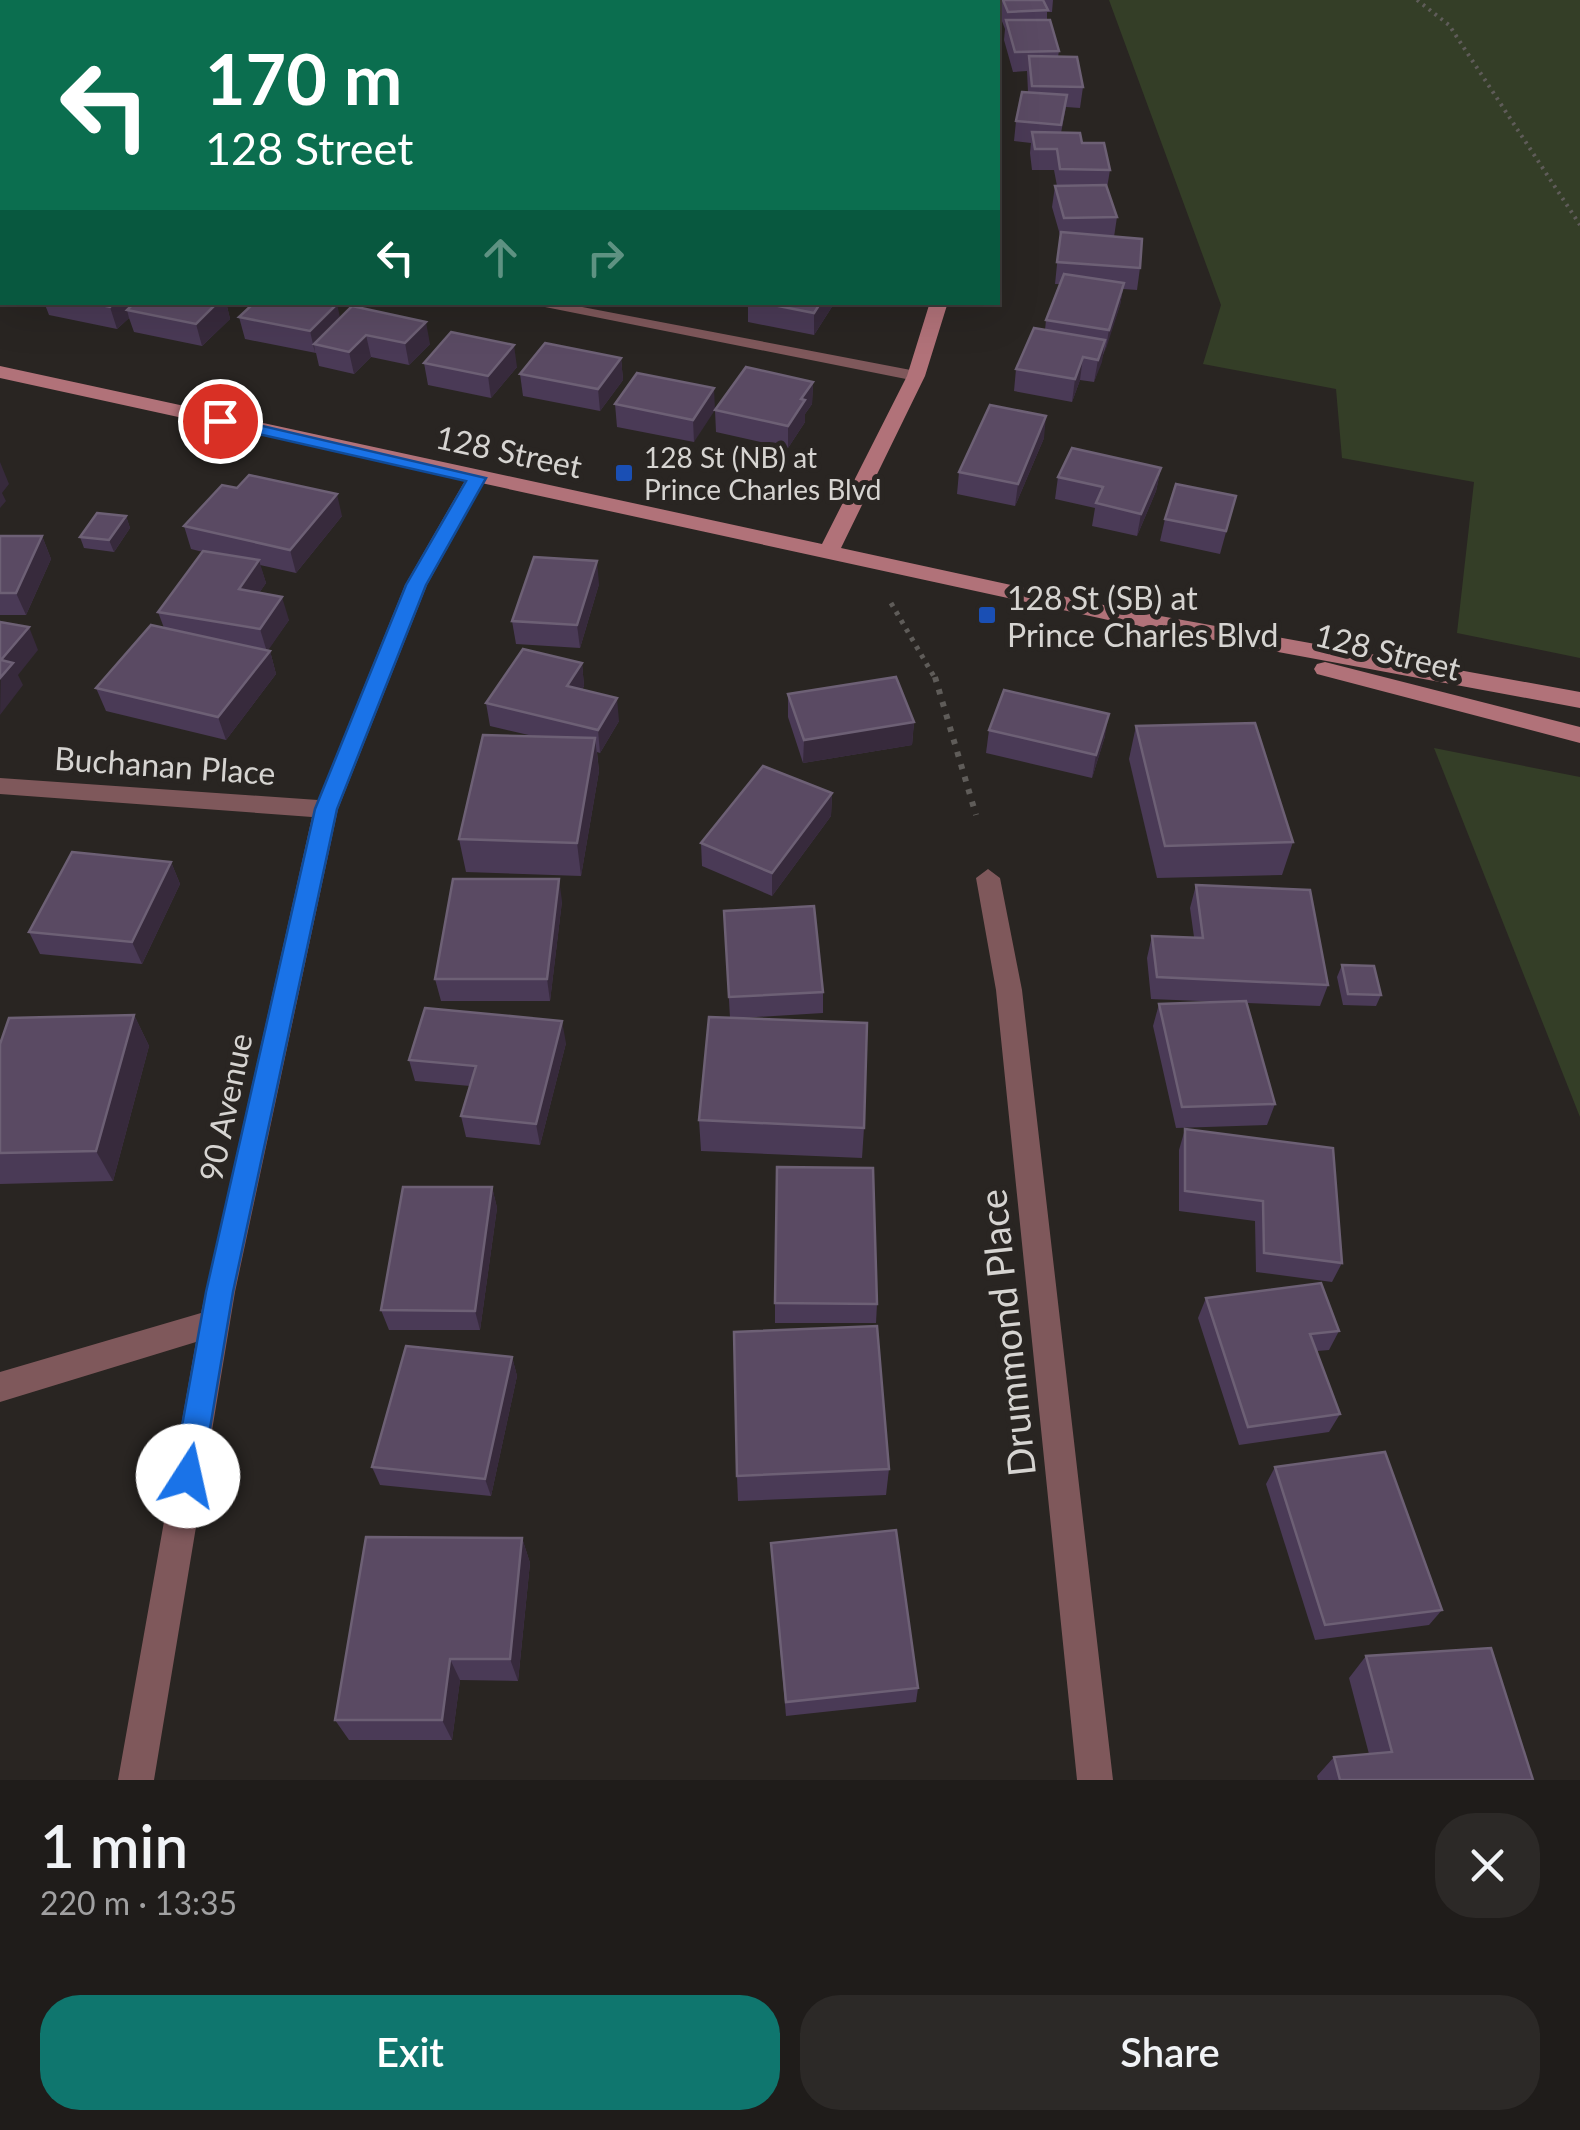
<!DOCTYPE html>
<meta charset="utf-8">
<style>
body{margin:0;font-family:Lato,sans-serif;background:#2c2927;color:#f1f3f6;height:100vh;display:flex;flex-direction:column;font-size:38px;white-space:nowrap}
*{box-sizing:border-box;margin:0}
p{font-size:32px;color:#a1a1a2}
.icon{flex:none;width:55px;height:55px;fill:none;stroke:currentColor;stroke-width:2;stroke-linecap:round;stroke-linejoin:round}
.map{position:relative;height:1780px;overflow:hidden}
.details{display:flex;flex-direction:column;background:#1f1c1a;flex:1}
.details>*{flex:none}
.banner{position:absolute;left:0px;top:0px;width:1000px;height:305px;box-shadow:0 10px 40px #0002,0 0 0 2px #3c3a39;background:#0b6e4f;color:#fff;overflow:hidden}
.pin{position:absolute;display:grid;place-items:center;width:85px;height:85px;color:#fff;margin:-42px;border:5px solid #fff;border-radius:50%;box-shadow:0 2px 10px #0007}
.me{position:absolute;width:110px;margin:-55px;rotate:10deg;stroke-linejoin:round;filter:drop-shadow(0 0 8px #0008)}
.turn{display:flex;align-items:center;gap:35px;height:210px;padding:0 40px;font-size:45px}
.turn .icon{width:130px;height:130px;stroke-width:2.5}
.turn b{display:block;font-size:70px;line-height:85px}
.lanes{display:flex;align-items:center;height:95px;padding:0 40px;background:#0003;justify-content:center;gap:50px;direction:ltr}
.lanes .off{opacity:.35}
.round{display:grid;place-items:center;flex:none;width:105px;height:105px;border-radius:40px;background:#2c2927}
.headline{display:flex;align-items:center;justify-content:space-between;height:170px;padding:0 40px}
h1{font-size:60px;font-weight:600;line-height:75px}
.primary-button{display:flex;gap:20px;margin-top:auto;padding:20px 40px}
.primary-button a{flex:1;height:115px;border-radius:40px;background:#0f766e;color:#fff;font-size:40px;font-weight:600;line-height:115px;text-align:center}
.primary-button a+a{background:#2c2927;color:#f1f3f6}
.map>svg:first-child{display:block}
.green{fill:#343e27}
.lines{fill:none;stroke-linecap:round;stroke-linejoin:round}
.path-far2{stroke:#5f5c59;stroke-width:4;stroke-dasharray:2.5 5;stroke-linecap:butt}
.path-far1{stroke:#5f5c59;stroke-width:5;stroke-dasharray:4 6;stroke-linecap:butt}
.path{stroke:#5f5c59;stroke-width:6;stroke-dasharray:5 8;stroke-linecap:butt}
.lane{fill:#7f585b;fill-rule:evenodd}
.street{fill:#7f585b;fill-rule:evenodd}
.secondary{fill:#b17279;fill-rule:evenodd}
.wall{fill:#4a3a56}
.shaded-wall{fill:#372a3c}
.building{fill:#5a4a63;stroke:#6d6075;stroke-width:2.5}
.route{fill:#1a73e8;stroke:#114b97;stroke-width:2.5}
.transit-dot{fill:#1a4fb4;stroke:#292522;stroke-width:4}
.labels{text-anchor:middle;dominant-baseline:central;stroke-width:10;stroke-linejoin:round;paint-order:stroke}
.far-poi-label{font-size:28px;fill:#d6d4d1;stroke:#292522;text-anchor:start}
.street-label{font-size:32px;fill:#d6d4d1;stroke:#292522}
.poi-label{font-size:32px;fill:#d6d4d1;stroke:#292522;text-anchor:start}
.near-street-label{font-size:38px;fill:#d6d4d1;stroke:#292522}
</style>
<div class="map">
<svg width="1580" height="1780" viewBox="0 0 1580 1780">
<rect width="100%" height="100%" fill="#292522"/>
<g class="green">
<polygon points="1109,0 1580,0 1580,658 1457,633 1474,482 1342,458 1336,389 1203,364 1221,305"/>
<polygon points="1434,748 1580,777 1580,1117"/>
</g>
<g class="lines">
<polyline class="path-far2" points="1417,0 1449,25 1580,225"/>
<polyline class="path-far1" points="891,603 936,680"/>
<polyline class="path" points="935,677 976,815"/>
<g class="lane">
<rect x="0" y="198" width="2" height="9"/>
<polygon points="520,302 556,302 916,371 924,376 916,381"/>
</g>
<g class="street">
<polygon points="477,471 487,477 427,585 338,809 235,1292 154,1780 118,1780 196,1342 0,1402 0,1372 201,1313 312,817 0,794 0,778 318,800 405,585 467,477"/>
<polygon points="988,869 1000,878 1022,990 1113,1780 1077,1780 996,990 976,878"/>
</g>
<g class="secondary">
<rect x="899" y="0" width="14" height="2"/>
<polygon points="930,302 948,302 925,376 841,548 1122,609 1580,692 1580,708 1122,623 0,378 0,366 822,544 907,376"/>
<polygon points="1325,662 1580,727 1580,743 1317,674 1314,669 1317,664"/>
</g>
</g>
<g class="wall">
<polygon points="73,0 151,0 148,2 74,2"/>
<polygon points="369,0 446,0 443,2 369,2"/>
<polygon points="453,0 532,0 533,2 453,2"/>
<rect x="768" y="0" width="71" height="2"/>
<polygon points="995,0 1053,0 1052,12 1047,12 1047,20 1059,51 1058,57 1083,87 1080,108 1066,107 1061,133 1082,143 1110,170 1107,188 1117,217 1114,237 1140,268 1137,290 1123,289 1120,305 1094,382 1080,380 1072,402 1014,391 1016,369 1045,330 1046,320 1060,284 1055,284 1060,235 1052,207 1055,186 1057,186 1054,170 1032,170 1030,153 1031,143 1014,141 1016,121 1028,92 1027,71 1013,72 1004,40 1005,29 998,11 998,2 995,2"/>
<polygon points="0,122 2,123 2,169 0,169"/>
<polygon points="0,248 2,249 2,301 0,301"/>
<polygon points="44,302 226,302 230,319 202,346 134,332 129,318 117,329 49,315"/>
<polygon points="748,302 835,302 814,335 748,322"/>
<polygon points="239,317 340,318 430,344 409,365 371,357 354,374 319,366 316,353 245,339"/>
<polygon points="621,358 623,380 600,411 523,396 520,374"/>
<polygon points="424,363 517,367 491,398 428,385"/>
<polygon points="813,382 812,404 805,414 805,422 788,448 716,432 715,410"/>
<polygon points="714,388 694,442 617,427 615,404"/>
<polygon points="1044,438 1015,506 957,494 959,472"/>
<polygon points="1161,468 1156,491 1137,536 1092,526 1095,508 1055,499 1058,477"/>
<polygon points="237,488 342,516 296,573 260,565 266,583 259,593 289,620 267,651 270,651 276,674 226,740 106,711 96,688 164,628 158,612 203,552 191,549 184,526"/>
<polygon points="1236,496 1220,554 1160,541 1165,519"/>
<polygon points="126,516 130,528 114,552 84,548 80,537"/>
<polygon points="0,536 42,536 51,559 26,615 0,615"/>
<polygon points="599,584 580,648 516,644 512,621"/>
<polygon points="582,663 584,686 582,690 619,721 600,753 597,752 599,771 581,876 466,872 459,839 533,736 490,726 486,703"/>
<polygon points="788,694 914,722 912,745 803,763 788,717"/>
<polygon points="1136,726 1293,842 1282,875 1157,878 1129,759"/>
<polygon points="989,730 1105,736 1092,778 986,753"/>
<polygon points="832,793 831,816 772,896 702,866 701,843"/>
<polygon points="171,862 180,884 142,964 40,954 29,932"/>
<polygon points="1196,885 1328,985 1320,1006 1247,1003 1275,1104 1267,1125 1176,1128 1153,1026 1159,1004 1223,1002 1151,999 1147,958 1152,936 1194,937 1190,908"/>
<polygon points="562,901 550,1001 441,1001 435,979"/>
<polygon points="724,911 823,992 823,1013 741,1018 864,1128 862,1158 701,1151 699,1120 730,1018"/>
<polygon points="1342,965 1381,995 1376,1006 1343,1005 1337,977"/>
<polygon points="134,1015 149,1046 113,1181 0,1184 0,1044"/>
<polygon points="566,1043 540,1145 466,1137 461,1116 470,1086 415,1081 409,1060"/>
<polygon points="1185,1129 1342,1263 1332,1282 1256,1272 1255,1221 1179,1211 1179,1150"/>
<polygon points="492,1187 497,1208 480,1330 389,1330 381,1310"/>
<polygon points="1206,1298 1339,1331 1329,1350 1317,1351 1340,1414 1329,1432 1239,1445 1198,1318"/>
<polygon points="775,1303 877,1304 876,1323 775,1323"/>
<polygon points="512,1357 517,1376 491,1496 380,1485 372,1467"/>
<polygon points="1275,1467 1442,1610 1429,1625 1315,1640 1266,1484"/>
<polygon points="889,1469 886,1495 738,1501 737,1476"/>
<polygon points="522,1538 530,1563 518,1681 460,1680 452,1740 349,1740 335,1720"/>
<polygon points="771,1543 918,1688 916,1702 786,1716"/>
<polygon points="1366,1656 1533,1780 1318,1780 1317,1776 1334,1757 1369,1754 1349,1678"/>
</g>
<g class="shaded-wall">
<polygon points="120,0 151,0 148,2 121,2"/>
<polygon points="422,0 446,0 443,2 422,2"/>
<polygon points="514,0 532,0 533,2 514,2"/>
<polygon points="2,59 2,85 0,86 0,61"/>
<polygon points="1124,283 1120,305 1105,352 1109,330"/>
<polygon points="115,302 146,302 127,310 129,318 117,329 110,307"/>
<polygon points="218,302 226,302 230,319 202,346 196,324"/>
<polygon points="821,302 835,302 814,335 814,313"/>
<polygon points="337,304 342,326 314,344 315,353 310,331"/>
<polygon points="426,322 430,344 409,365 405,343"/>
<polygon points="366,335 371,357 354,374 349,352"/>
<polygon points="1105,340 1102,362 1094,382 1098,360"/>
<polygon points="514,345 517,367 491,398 488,376"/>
<polygon points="1083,357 1080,380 1072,402 1075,379"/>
<polygon points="621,358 623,380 600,411 598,389"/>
<polygon points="813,382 812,404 805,414 805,422 788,448 788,426 801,399"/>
<polygon points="714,388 715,410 694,442 693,420"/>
<polygon points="1046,416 1044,438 1015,506 1018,484"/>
<polygon points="0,462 9,484 2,493 6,501 0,508"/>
<polygon points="1161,468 1156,491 1137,536 1141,514"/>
<polygon points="337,494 342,516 296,573 290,550"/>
<polygon points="126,516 130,528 114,552 109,540"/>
<polygon points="42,536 51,559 26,615 16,593"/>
<polygon points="259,560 266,583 246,612 239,589"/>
<polygon points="597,561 599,584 580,648 577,625"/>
<polygon points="282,597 289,620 267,652 260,629"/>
<polygon points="29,627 38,650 18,675 23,685 0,715 1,660"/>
<polygon points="270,651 276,674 226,740 218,717"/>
<polygon points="582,663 584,686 570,709 567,686"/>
<polygon points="617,698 619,721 600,753 598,730"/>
<polygon points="1109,714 1105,736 1092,778 1096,755"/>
<polygon points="914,722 912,745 803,763 804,740"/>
<polygon points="595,738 599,771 581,876 577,843"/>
<polygon points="832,793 831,816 772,896 772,873"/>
<polygon points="171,862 180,884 142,964 132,942"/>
<polygon points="559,879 562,901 550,1001 547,979"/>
<polygon points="134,1015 149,1046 113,1181 96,1151"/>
<polygon points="562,1021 566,1043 540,1145 536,1124"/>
<polygon points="492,1187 497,1208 480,1330 475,1311"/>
<polygon points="512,1357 517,1376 491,1496 485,1479"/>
<polygon points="522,1538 530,1563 518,1681 510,1659"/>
<polygon points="450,1659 460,1680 452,1740 442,1720"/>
</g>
<g class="building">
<polygon points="549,0 612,0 610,2 548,2"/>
<polygon points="627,0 695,0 692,2 625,2"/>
<polygon points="770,0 839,0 770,2"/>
<polygon points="1003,0 1043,0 1048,10 1008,12"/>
<polygon points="1006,20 1050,20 1059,51 1015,52"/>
<polygon points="0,31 2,31 2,59 0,61"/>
<polygon points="1029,56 1077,57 1083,87 1032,86"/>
<polygon points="1022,92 1067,95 1061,125 1016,121"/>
<polygon points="0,122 2,123 2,150 0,149"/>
<polygon points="1032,132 1080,133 1082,143 1104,143 1110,170 1060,169 1057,149 1035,149"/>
<polygon points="1106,185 1117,217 1064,218 1055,186"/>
<polygon points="1061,232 1142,239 1140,268 1057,262"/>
<polygon points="0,248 2,249 2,281 0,281"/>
<polygon points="1064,274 1124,283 1109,330 1046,320"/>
<polygon points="88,302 115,302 110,307"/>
<polygon points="135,302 218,302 196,324 127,310"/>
<polygon points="255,302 331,302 337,304 310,331 239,317"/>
<polygon points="758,302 821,302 814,313"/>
<polygon points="352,306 426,322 405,343 366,335 349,352 314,344"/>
<polygon points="1034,328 1105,340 1098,360 1083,357 1075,379 1016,369"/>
<polygon points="451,332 514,345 488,376 424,363"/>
<polygon points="545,343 621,358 598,389 520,374"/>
<polygon points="746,367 813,382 801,399 805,400 788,426 715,410"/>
<polygon points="637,373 714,388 693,420 615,404"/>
<polygon points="990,405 1046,416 1018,484 959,472"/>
<polygon points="1072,448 1161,468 1141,514 1096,503 1103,487 1058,477"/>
<polygon points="249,475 337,494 290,550 184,526 222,485 237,488"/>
<polygon points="1176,484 1236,496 1226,531 1165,519"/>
<polygon points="97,513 126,516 109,540 80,537"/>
<polygon points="0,536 42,536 16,593 0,593"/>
<polygon points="203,551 259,560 239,589 282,597 260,629 158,612"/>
<polygon points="534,557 597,561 577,625 512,621"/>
<polygon points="0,622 29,627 1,660 13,663 0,678"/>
<polygon points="151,625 270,651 218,717 96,688"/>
<polygon points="523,649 582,663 567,686 617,698 598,730 486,703"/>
<polygon points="896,677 914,722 804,740 788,694"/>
<polygon points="1004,690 1109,714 1096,755 989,730"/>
<polygon points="1255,723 1293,842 1165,846 1136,726"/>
<polygon points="483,735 595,738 577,843 459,839"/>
<polygon points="763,766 832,793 772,873 701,843"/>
<polygon points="72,852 171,862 132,942 29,932"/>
<polygon points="453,879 559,879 547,979 435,979"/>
<polygon points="1196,885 1310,890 1328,985 1157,977 1152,936 1203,938"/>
<polygon points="814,906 823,992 729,997 724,911"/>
<polygon points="1342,965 1374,966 1381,995 1348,994"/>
<polygon points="1246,1001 1275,1104 1182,1107 1159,1004"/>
<polygon points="425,1008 562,1021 536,1124 461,1116 476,1066 409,1060"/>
<polygon points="134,1015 96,1151 0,1153 0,1044 9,1018"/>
<polygon points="709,1017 867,1023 864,1128 699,1120"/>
<polygon points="1185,1129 1333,1148 1342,1263 1264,1253 1263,1201 1185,1191"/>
<polygon points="777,1167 873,1168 877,1304 775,1303"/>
<polygon points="403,1187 492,1187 475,1311 381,1310"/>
<polygon points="1321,1283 1339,1331 1310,1334 1340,1414 1248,1427 1206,1298"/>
<polygon points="877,1326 889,1469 737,1476 734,1332"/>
<polygon points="406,1346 512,1357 485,1479 372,1467"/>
<polygon points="1385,1452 1442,1610 1325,1625 1275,1467"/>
<polygon points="896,1530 918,1688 786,1702 771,1543"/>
<polygon points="366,1537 522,1538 510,1659 450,1659 442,1720 335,1720"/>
<polygon points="1491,1648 1533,1780 1340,1780 1334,1757 1392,1752 1366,1656"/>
</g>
<polygon class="route" points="220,416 486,478 426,585 337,809 233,1292 202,1476 198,1486 188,1490 177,1486 173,1476 206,1292 315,809 406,585 466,481 214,424 214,417"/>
<g class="transit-dot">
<rect x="614" y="463" width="20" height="20" rx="5"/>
<rect x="977" y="605" width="20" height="20" rx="5"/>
</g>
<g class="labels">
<g class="far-poi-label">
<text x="644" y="457">128 St (NB) at<tspan x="644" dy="32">Prince Charles Blvd</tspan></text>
</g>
<g class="street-label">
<text transform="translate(509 451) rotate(12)">128 Street</text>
<text transform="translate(1388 651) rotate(14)">128 Street</text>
<text transform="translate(165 765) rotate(4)">Buchanan Place</text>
<text transform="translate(225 1107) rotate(-78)">90 Avenue</text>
</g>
<g class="poi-label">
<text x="1007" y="597">128 St (SB) at<tspan x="1007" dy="37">Prince Charles Blvd</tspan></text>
</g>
<g class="near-street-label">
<text transform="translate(1006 1333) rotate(-96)">Drummond Place</text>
</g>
</g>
</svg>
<div class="pin" style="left:220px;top:421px;background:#d93025"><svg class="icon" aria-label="arrive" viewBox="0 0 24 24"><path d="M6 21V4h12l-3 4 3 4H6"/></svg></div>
<svg class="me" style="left:188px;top:1476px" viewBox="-20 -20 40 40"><circle r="19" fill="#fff"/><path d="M0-13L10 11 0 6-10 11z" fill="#1a73e8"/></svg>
<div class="banner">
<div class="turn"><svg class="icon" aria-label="left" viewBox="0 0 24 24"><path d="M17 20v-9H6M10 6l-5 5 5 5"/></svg><div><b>170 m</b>128 Street</div></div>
<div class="lanes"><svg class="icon" aria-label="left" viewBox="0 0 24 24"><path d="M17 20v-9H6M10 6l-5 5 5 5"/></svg><svg class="icon off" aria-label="ahead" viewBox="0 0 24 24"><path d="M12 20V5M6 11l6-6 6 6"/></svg><svg class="icon off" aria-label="right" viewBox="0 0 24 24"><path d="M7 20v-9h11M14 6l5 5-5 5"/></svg></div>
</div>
</div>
<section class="details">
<div class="headline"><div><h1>1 min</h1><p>220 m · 13:35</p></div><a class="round"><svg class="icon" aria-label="close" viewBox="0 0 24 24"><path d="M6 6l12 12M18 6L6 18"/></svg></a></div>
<div class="primary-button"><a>Exit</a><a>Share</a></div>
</section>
